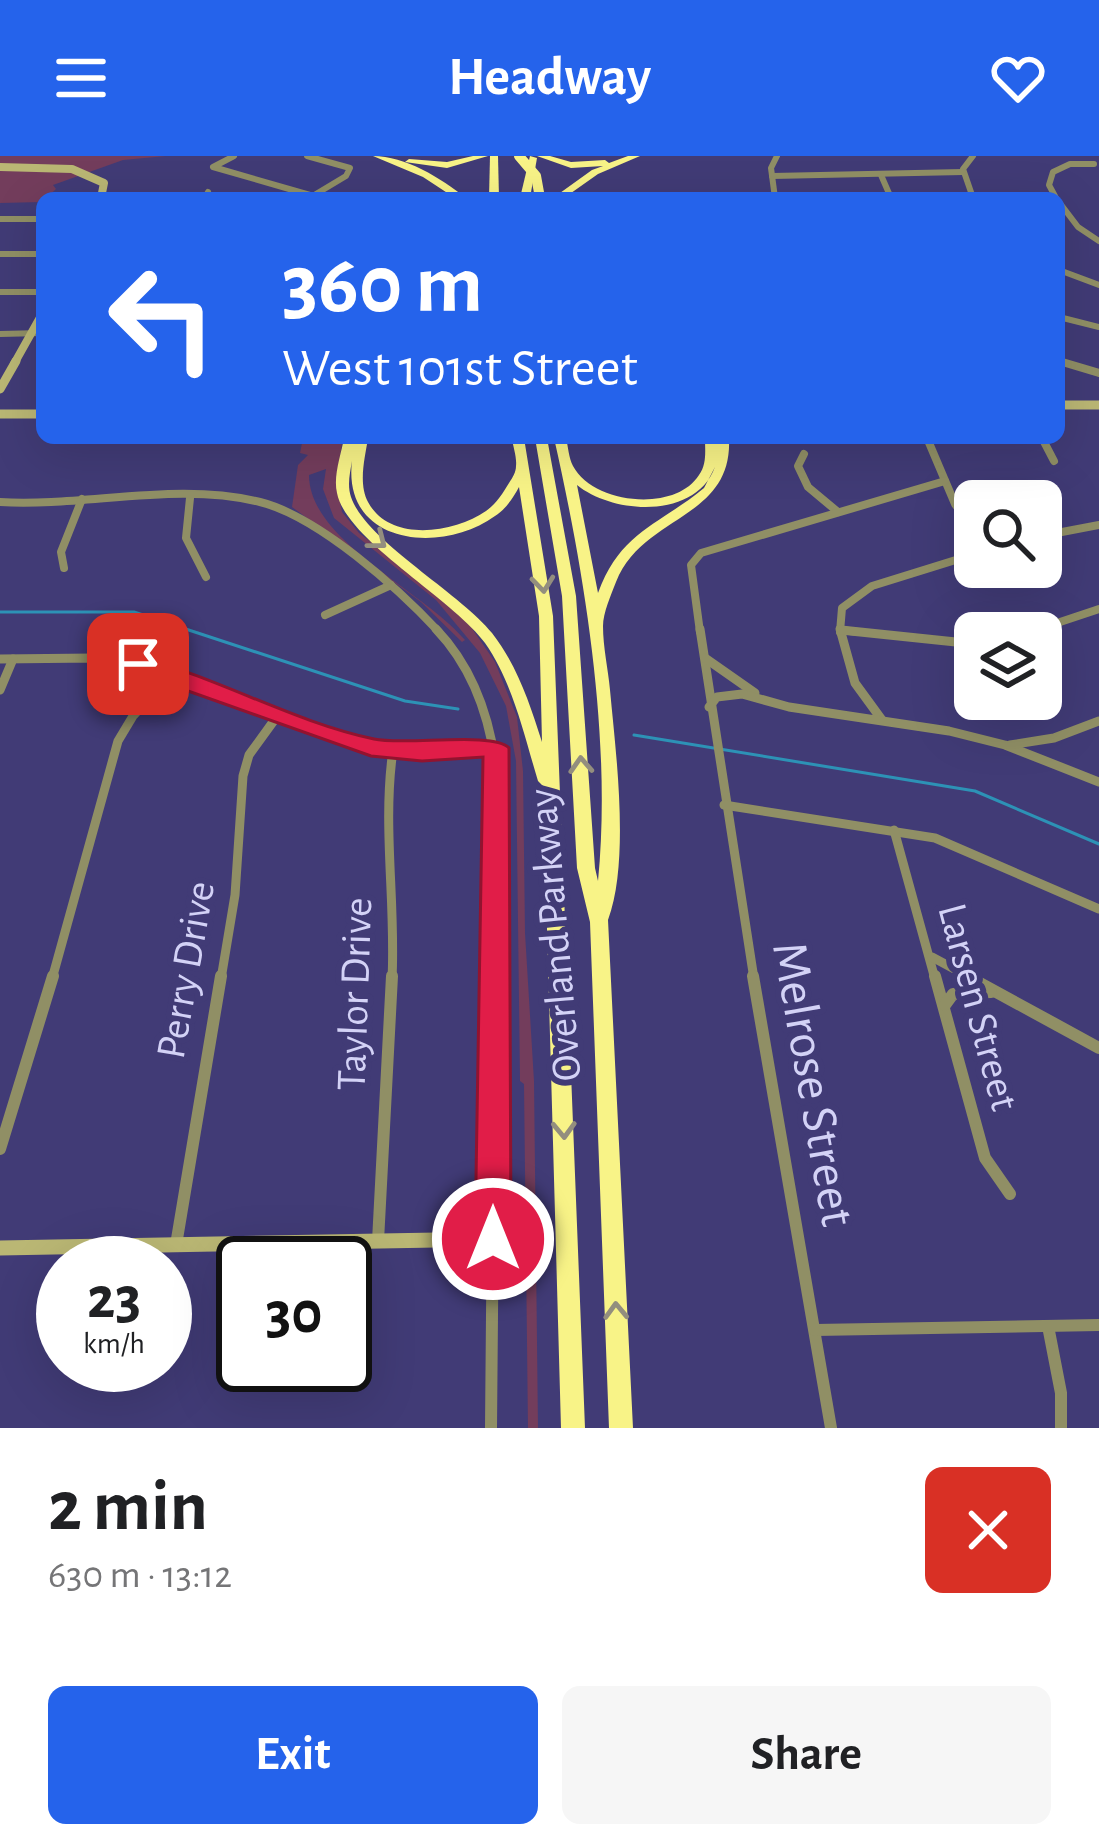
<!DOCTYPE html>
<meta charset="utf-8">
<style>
body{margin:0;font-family:"Alegreya Sans",sans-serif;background:#f6f6f6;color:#202124;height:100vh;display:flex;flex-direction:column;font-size:45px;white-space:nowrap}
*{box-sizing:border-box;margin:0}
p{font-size:39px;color:#757577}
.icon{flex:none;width:66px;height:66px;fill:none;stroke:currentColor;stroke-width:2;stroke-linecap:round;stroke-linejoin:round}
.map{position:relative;height:1272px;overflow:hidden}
.details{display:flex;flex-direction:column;background:#fff;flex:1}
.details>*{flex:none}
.banner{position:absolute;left:36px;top:36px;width:1029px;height:252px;border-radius:18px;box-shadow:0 12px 48px #0002;background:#2563eb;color:#fff;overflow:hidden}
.tools{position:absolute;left:954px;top:324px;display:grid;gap:24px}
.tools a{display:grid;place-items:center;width:108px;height:108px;border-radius:18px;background:#fff;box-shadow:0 12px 48px #0002;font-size:60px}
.speed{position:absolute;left:36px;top:1080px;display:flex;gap:24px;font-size:60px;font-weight:700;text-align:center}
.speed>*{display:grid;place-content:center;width:156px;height:156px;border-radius:50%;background:#fff;box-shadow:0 12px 48px #0002;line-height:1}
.speed small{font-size:30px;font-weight:400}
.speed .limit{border:6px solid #111;border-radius:18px;background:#fff;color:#111}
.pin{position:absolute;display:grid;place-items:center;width:102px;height:102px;color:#fff;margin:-51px;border-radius:24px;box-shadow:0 6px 18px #0006}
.me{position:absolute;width:132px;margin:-66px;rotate:0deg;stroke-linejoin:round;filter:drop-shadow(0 0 9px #0008)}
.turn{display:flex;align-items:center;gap:42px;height:252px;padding:0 48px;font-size:54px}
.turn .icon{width:156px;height:156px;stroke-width:2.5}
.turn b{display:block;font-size:84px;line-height:102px}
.round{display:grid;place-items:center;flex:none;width:126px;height:126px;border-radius:18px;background:#f6f6f6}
.summary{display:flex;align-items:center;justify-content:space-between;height:204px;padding:0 48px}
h1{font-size:72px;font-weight:700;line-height:90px}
.primary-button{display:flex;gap:24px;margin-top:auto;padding:24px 48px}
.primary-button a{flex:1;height:138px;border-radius:18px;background:#2563eb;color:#fff;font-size:48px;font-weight:700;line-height:138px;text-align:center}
.primary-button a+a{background:#f6f6f6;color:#202124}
header{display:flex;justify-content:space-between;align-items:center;height:156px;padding:0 48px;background:#2563eb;color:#fff;font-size:54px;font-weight:700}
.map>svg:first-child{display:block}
.green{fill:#733d5c}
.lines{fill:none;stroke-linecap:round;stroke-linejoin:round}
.stream{stroke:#2d92b6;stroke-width:3}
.street-far3{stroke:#908f65;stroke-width:6}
.street-far2{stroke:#908f65;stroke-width:8}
.street-far1{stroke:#908f65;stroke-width:9}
.street{stroke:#908f65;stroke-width:12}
.secondary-far2{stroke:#bab774;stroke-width:8}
.secondary-far1{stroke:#bab774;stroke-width:9}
.secondary{stroke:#bab774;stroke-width:15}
.highway{fill:#f8f387;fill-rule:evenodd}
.highway-bridge{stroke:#f8f387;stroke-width:10}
.oneway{stroke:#938e7e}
.route{fill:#e11d48;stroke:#92132f;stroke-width:3}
.labels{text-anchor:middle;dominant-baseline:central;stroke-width:12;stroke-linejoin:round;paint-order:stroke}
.street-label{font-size:42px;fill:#d3d2f6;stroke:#413b76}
.near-street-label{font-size:51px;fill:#d3d2f6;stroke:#413b76}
</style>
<header><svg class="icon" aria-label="menu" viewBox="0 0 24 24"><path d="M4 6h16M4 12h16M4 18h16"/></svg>Headway<svg class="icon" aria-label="heart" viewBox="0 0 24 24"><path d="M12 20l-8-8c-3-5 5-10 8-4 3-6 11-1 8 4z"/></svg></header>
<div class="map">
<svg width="1099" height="1272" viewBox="0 0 1099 1272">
<rect width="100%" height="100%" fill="#413b76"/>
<g class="green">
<polygon points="0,0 166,0 123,4 53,29 56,33 42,46 0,47"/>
<path d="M303,282H343L336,325L342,356L359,377L434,434L471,471L495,506L517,561L523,615L525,777L534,925L538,1272H528L524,928L520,925L516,605L506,550L480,497L436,444L334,362L323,333L326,313L309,319C309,385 424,435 465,484L462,486L421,446L292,351L298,309L308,299L300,297Z"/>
</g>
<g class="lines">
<g class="stream">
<polyline points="0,456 134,456 405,545 458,553"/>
<polyline points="634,579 975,635 1099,688"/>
</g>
<g class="street-far3">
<polyline points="234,0 213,11 310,39"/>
<polyline points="307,0 350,12 346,20 316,38"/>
<polyline points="973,0 963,13 973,42"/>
<polyline points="881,19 891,42"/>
<polyline points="772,20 963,16"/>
<polyline points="205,42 208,36"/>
<polyline points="775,42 771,12 777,0"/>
<polyline points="1056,42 1049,29 1053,16 1070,8 1094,8"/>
<polyline points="1059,46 1078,71 1099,85"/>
<polyline points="0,63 42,63"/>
<polyline points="0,98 42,98"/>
<polyline points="1059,114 1099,129"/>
<polyline points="0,136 42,136"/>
<polyline points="1059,161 1099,171"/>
<polyline points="0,178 42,177"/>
<polyline points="1059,205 1069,208"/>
</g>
<g class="street-far2">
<polyline points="1059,205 1099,217"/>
<polyline points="927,282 955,348 975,375"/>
<polyline points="1042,282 1054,305"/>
<polyline points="804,298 798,310 808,331 838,356"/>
<polyline points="190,342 186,382 206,421"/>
<path d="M0,346C85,351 177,325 260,346C319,361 398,432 439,476"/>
<polyline points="1041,380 1099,369"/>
<polyline points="64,412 61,396 82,343"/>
<polyline points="325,459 391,429"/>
<polyline points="841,474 858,476"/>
<polyline points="700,476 691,409 701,397 945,325"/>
<polyline points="840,476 842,452 872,430 975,398"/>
<polyline points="1030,476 1099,453"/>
</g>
<g class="street-far1">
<path d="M436,473C523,564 496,707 495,823"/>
<polyline points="700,473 754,823"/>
<polyline points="840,473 855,527 882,564"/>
<polyline points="841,474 975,488"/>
<polyline points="1026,477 1039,473"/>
<polyline points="705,502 755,537"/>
<polyline points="0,503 93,502 135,508 371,592 422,596 496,591"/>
<polyline points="0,534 13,503"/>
<polyline points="709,551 717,541 742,538 789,551 949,575 1005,589 1099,626"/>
<polyline points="1010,589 1054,582 1099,565"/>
<polyline points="724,649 935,682 1099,753"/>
<polyline points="894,674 935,823"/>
<polyline points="932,801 973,823"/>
<polyline points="52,823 118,585 133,560 171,519"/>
<polyline points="221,823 235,739 243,620 249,599 278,559"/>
<path d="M392,823C396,746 382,670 393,594"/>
</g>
<g class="street">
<polyline points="753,820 831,1272"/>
<polyline points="935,820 985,1002 1010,1038"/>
<polyline points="967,820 1099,892"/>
<polyline points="945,849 953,838 991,836"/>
<polyline points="0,993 53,820"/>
<polyline points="378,1085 392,820"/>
<polyline points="176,1089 221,820"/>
<polyline points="1048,1170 1061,1237 1061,1272"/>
<polyline points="815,1174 1099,1169"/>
<polyline points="491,1272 495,820"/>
</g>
<g class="secondary-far2">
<polyline points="0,11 72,13 104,27 101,42"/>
<polyline points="14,208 42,158"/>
</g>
<g class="secondary-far1">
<polyline points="0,233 16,205"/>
<polyline points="1059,249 1099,249"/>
<polyline points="0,258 42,258"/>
</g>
<polyline class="secondary" points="0,1092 493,1083"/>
<g class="highway">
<path d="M373,0C405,0 441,22 466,42H455L423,21Z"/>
<polygon points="473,0 488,0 447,12 405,6 409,3 447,6"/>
<polygon points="490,0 498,0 499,42 489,42"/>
<polygon points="530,0 537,2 530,42 520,42"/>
<polygon points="537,0 550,0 571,6 605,4 609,7 628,0 640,0 598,18 564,42 553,42 592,14 603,10 571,12"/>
<path d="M344,282H368C365,302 358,327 368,346C390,387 454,377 486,355C496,348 503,337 509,327C513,321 516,316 516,310C517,301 513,291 512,282H524L553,460L585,1272H561L543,630L538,625C524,579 513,527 485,487C453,443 346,384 337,337C333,320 341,299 344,282ZM352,305C342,389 441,399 495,360C506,353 513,342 519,331L539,460L542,586C530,548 517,509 492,477C459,436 366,385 351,341C347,329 350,317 352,305Z"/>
<path d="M535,282H547L576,440L595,712L598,725C612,584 585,419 554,282H566C568,290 569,303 573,310C593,348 675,357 699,319C707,308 705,295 705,282H729C733,364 643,358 616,426C611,439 603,457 603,470C603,491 608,513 610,534C616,598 630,705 608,764L633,1272H609L590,766L577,712L562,440ZM715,311L704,332C658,370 621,375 598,437L577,329C614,359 696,363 715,311Z"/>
</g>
<polyline class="highway-bridge" points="519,0 536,20 540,42"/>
</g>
<defs><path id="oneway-chevron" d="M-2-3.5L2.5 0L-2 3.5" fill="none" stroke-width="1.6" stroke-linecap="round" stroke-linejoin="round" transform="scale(3)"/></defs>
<g class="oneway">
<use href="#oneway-chevron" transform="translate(378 385) rotate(38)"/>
<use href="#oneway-chevron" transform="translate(543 428) rotate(84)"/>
<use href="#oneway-chevron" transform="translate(581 609) rotate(-93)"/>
<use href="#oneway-chevron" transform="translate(564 974) rotate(88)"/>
<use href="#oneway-chevron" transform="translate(616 1155) rotate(-92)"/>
</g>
<path class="route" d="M138,501C218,521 293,566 374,583C404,590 494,575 509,592L511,1083L506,1094L493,1099L480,1094L475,1083L483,601L422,605L371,600L129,514L126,508L129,503Z"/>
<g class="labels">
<g class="street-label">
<text transform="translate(555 779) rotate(-95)">Overland Parkway</text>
<text transform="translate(186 814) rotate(-80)">Perry Drive</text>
<text transform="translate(355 838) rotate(-88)">Taylor Drive</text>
<text transform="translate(978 851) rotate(75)">Larsen Street</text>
</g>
<g class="near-street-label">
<text transform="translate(813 928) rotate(80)">Melrose Street</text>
</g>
</g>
</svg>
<div class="tools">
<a><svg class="icon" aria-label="search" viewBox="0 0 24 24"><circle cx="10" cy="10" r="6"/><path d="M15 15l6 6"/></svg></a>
<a><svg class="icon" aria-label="layers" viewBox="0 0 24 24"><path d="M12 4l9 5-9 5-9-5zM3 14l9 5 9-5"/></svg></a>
</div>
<div class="speed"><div>23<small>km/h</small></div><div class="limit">30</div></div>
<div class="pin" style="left:138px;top:508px;background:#d93025"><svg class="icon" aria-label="arrive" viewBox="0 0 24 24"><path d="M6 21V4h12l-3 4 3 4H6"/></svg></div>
<svg class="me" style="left:493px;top:1083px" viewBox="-20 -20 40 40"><circle r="17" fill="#e11d48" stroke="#fff" stroke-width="3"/><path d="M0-11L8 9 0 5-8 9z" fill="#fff"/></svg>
<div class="banner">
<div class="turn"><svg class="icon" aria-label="left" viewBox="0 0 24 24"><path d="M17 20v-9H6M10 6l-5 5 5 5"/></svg><div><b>360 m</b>West 101st Street</div></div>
</div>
</div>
<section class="details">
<div class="summary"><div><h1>2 min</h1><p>630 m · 13:12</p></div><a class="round" style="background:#d93025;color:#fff"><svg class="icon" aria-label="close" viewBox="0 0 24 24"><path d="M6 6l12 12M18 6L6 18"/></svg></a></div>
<div class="primary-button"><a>Exit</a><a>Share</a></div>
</section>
